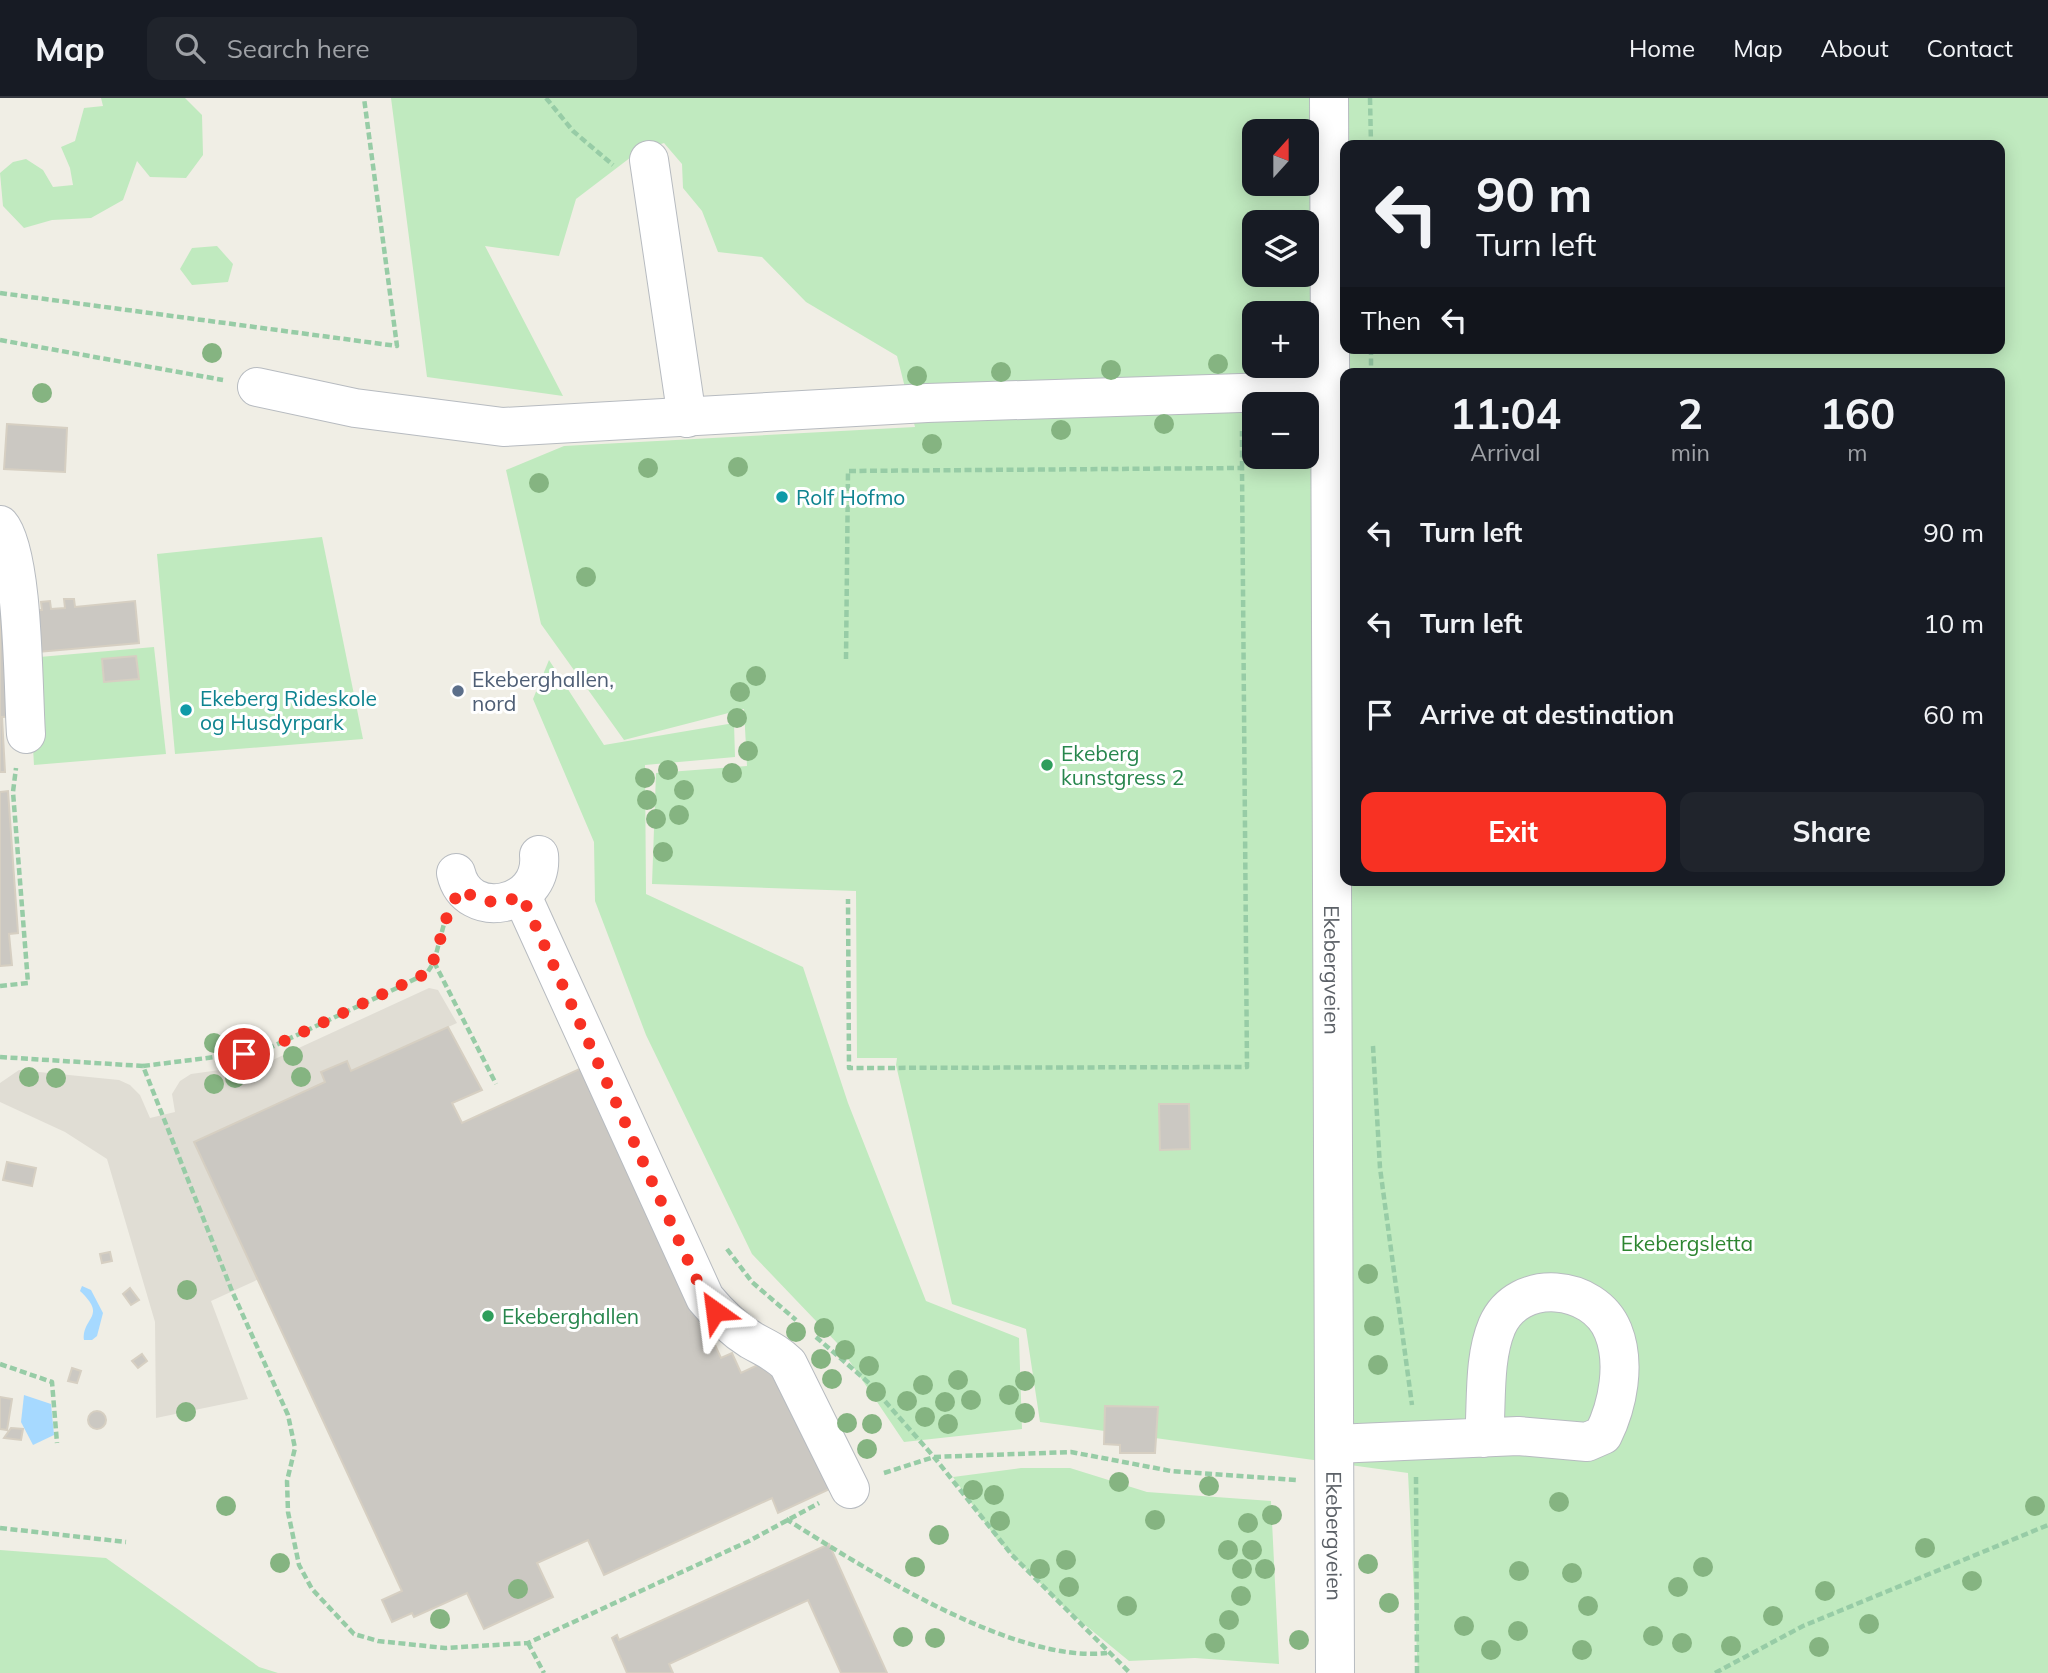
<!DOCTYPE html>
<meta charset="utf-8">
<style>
body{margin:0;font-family:Mulish,sans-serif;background:#20242c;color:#f1f3f6;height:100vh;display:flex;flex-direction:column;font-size:26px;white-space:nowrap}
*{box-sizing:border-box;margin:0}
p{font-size:23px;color:#9ea1a6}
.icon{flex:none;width:38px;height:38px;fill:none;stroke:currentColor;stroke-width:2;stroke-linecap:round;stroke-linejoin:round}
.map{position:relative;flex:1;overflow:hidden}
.panel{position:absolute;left:1340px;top:270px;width:665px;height:518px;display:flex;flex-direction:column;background:#171b24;border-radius:14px;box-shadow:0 4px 18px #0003}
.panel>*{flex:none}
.banner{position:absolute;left:1340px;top:42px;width:665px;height:214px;border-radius:14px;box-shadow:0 4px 18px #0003;background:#171b24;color:#f1f3f6;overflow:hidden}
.needle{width:46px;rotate:21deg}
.fabs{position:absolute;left:1242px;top:21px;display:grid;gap:14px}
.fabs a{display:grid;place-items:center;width:77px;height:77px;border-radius:14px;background:#171b24;box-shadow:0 4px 18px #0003;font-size:35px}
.pin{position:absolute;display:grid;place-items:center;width:60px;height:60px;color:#fff;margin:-30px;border:4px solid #fff;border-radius:50%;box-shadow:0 2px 7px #0007}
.me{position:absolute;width:77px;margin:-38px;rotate:329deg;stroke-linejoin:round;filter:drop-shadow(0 0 5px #0008)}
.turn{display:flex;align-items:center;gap:24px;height:147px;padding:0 21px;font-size:32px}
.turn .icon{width:91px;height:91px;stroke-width:2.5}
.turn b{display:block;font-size:49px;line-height:60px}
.then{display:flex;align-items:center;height:66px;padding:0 21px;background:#0003;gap:14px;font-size:26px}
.eta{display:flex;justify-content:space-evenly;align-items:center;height:119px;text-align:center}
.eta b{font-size:42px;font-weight:700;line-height:49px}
.button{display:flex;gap:14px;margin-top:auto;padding:14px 21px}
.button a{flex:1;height:80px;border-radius:14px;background:#f83123;color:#fff;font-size:28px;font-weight:700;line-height:80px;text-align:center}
.button a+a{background:#20242c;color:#f1f3f6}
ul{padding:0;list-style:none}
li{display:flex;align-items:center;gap:21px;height:91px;padding:0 21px}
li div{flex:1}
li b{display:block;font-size:26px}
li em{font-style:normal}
header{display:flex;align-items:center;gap:42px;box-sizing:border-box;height:98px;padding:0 35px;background:#171b24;border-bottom:2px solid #363941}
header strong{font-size:33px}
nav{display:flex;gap:38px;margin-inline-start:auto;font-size:24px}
.search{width:490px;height:63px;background:#20242c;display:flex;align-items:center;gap:18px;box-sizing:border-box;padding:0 24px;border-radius:14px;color:#9ea1a6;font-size:26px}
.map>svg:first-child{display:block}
.education{fill:#e0ddd4}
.green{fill:#c0eabf;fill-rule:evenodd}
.water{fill:#a6d9ff}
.building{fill:#cbc8c2;stroke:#d6cfc2;stroke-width:2}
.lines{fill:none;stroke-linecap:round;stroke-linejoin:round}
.minor-casing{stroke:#b7bbc0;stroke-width:40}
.path{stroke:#97cca6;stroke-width:4.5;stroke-dasharray:7 3.5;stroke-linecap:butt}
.minor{stroke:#fff;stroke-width:38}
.tree{fill:#85b481}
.route{stroke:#f83123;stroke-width:12;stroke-dasharray:0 21.6}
.culture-dot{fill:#0f9aa8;stroke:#fff;stroke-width:2.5}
.service-dot{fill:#5c6f8a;stroke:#fff;stroke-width:2.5}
.leisure-dot{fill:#2e9e5b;stroke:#fff;stroke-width:2.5}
.labels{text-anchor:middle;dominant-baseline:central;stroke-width:6;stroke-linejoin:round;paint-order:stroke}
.culture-label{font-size:21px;fill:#0d838f;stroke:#fff;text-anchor:start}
.service-label{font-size:21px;fill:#4e5e75;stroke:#fff;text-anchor:start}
.leisure-label{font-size:21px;fill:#27864d;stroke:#fff;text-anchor:start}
.street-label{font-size:21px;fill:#5c6167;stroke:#fff}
.park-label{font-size:21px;fill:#2d8530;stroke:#fff}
</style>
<header>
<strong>Map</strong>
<div class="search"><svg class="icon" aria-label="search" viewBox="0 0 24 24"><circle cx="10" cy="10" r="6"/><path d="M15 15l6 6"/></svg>Search here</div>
<nav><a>Home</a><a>Map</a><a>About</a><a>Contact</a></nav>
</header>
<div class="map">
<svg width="2048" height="1575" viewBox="0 0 2048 1575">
<rect width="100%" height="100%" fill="#f0eee5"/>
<polygon class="education" points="429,890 438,892 457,925 351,973 346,963 321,974 325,984 194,1044 259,1181 211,1203 248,1301 156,1320 155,1224 107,1061 65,1034 0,1004 0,985 19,972 119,982 130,987 140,997 150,1020 175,1014 172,996 180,983 191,976 264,966"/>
<g class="green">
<polygon points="101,0 185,0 202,17 203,57 186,80 150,79 137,63 123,102 91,120 52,122 24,130 3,108 0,75 13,64 26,61 43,72 53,89 73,87 70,70 61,49 75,43 84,10 103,8"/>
<path d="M391,0H2048V1575H1418L1408,1375L1040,1324L1026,1231L952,1206L896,967L897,960H857L856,793L652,786L656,675L747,668L744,611L624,642L541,526L506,372L564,348L915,329L897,258L806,204L762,159L718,154L702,113L683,90L682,66L664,45L639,53L576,101L559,158L485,148L563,298L427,279ZM1255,33H1307V86H1255ZM1346,47H2000V250H1346ZM1255,124H1307V177H1255ZM1255,215H1307V268H1255ZM1346,275H2000V782H1346ZM1255,306H1307V359H1255Z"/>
<polygon points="217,148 233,166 228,184 192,187 180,171 192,150"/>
<polygon points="322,439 363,641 175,656 157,456"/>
<polygon points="154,549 166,656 34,667 28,560"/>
<polygon points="549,562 604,647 734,625 735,659 645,667 646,796 803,869 848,1005 926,1203 1019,1240 1022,1331 904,1344 838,1246 752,1156 646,937 595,803 594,744 533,601"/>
<polygon points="1021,1370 1070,1370 1147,1394 1271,1403 1279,1566 1195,1560 1129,1563 1067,1512 998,1443 953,1379"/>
<polygon points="0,1452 106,1460 259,1569 278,1575 0,1575"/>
</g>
<g class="water">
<path d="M82,1188L91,1192L103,1215L97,1238L92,1242H84C82,1219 108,1219 80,1193Z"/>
<polygon points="24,1297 51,1306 54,1337 33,1347 21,1324"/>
</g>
<g class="building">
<polygon points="7,326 67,330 65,374 4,371"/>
<polygon points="0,452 18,618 2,619 5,674 0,674"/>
<polygon points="64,501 74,501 75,509 135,503 139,545 38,554 34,512 42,512 41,504 50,503 51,511 65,510"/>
<polygon points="136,558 139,581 104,584 102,561"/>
<polygon points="8,693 18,835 9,836 12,867 0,868 0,694"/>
<polygon points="448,929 482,992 452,1005 462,1025 586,968 721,1260 732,1255 741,1275 777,1258 836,1388 778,1415 772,1400 604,1477 588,1442 537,1465 553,1499 484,1531 467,1495 414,1519 412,1515 392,1524 382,1502 402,1493 194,1044 325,984 321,974 347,963 351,973"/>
<polygon points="1159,1006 1189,1006 1190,1051 1160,1052"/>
<polygon points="7,1064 36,1070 32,1088 3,1082"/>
<polygon points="110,1154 112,1163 102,1165 100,1156"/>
<polygon points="130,1190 139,1202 131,1207 123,1196"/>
<polygon points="142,1256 147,1263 138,1270 132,1263"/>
<polygon points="72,1270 81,1273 77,1285 68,1283"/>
<polygon points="0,1299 12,1301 7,1332 0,1331"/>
<polygon points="1105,1308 1158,1309 1155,1355 1120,1355 1120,1347 1104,1346"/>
<circle cx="97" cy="1322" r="9"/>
<polygon points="11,1330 23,1331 21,1342 4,1340"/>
<polygon points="829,1446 887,1575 841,1575 808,1502 669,1566 673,1575 627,1575 612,1540 617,1537 619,1542"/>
</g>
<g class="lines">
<g class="minor-casing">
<g id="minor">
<path id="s1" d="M1329,0L1335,1575"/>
<polyline points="649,62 687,320"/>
<polyline points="257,289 355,310 503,329 927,305 1331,292"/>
<path d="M0,427C24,454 23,594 26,636"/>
<path d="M456,775C467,824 544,810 539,757"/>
<path d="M522,798L705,1200C719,1217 732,1230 751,1242C765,1250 776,1254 788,1266L850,1391"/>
<path d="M1335,1346L1518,1338L1587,1344L1603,1337C1618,1307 1626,1265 1613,1233C1594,1186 1518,1179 1497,1228C1483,1261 1487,1305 1484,1340"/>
</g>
</g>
<g class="path">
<polyline points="546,0 573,33 613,67"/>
<polyline points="1370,0 1371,47"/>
<polyline points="0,195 397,248 364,0"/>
<polyline points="0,242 223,282"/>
<polyline points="1371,250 1371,275"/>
<polyline points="1242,370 1242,333"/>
<polyline points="846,561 848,373 1242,370 1247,969 849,970 848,801"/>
<polyline points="434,864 496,986"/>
<polyline points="0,888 28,885 13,694 16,670"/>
<polyline points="1373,948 1380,1070 1412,1307"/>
<polyline points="0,959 143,968 232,1193 288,1317 295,1350 287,1383 288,1414 299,1467 312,1491 354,1536 378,1543 445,1550 528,1545 749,1443 819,1405"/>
<polyline points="143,968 263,953 401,888 427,875 434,864 445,822"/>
<polyline points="727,1151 752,1184 796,1222"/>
<polyline points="816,1239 869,1285 934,1359 1012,1457 1130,1575"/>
<polyline points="0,1266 52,1284 57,1345"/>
<polyline points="884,1375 934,1359 1071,1354 1171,1373 1297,1382"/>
<polyline points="1416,1379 1417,1575"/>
<path d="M786,1421C864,1470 1014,1566 1107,1555"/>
<polyline points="0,1430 126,1444"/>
<polyline points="528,1545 544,1575"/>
<polyline points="1715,1575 1803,1528 2048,1427"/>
</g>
<use href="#minor" class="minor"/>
</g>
<g class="tree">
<circle cx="212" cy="255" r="10"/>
<circle cx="1218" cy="266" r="10"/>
<circle cx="1111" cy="272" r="10"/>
<circle cx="1001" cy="274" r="10"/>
<circle cx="917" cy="278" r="10"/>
<circle cx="42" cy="295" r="10"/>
<circle cx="1164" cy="326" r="10"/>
<circle cx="1061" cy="332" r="10"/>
<circle cx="932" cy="346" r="10"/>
<circle cx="738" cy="369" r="10"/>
<circle cx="648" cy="370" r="10"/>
<circle cx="539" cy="385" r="10"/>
<circle cx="586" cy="479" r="10"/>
<circle cx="756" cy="578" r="10"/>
<circle cx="740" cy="594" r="10"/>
<circle cx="737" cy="620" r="10"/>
<circle cx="748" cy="653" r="10"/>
<circle cx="668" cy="672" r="10"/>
<circle cx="732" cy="675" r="10"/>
<circle cx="645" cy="680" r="10"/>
<circle cx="684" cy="692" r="10"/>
<circle cx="647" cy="702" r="10"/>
<circle cx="679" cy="717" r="10"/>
<circle cx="656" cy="721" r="10"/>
<circle cx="663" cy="754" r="10"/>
<circle cx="214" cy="945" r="10"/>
<circle cx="293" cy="958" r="10"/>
<circle cx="29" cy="979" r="10"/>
<circle cx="301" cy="979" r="10"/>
<circle cx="56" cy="980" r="10"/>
<circle cx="235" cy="980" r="10"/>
<circle cx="214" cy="986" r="10"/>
<circle cx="1368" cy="1176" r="10"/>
<circle cx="187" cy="1192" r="10"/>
<circle cx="1374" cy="1228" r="10"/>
<circle cx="824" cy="1230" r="10"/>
<circle cx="796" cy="1234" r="10"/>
<circle cx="845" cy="1252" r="10"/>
<circle cx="821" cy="1261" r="10"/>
<circle cx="1378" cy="1267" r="10"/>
<circle cx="869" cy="1268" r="10"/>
<circle cx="832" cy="1281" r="10"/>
<circle cx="958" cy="1282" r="10"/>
<circle cx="1025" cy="1283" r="10"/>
<circle cx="923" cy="1287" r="10"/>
<circle cx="876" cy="1294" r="10"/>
<circle cx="1009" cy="1297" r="10"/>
<circle cx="971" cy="1302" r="10"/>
<circle cx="907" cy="1303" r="10"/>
<circle cx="945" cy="1304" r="10"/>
<circle cx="186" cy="1314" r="10"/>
<circle cx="1025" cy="1315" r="10"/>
<circle cx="925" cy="1319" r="10"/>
<circle cx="847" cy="1325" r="10"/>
<circle cx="872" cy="1326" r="10"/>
<circle cx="948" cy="1326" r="10"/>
<circle cx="867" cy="1351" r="10"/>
<circle cx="1119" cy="1384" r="10"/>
<circle cx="1209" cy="1388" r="10"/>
<circle cx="973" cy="1392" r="10"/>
<circle cx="994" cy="1397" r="10"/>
<circle cx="1559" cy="1404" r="10"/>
<circle cx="226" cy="1408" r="10"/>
<circle cx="2035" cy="1408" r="10"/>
<circle cx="1272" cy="1417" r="10"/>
<circle cx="1155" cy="1422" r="10"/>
<circle cx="1000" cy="1423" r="10"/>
<circle cx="1248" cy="1425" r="10"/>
<circle cx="939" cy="1437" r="10"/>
<circle cx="1925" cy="1450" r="10"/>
<circle cx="1228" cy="1452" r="10"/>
<circle cx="1252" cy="1452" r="10"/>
<circle cx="1066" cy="1462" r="10"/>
<circle cx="280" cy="1465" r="10"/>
<circle cx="1368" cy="1466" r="10"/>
<circle cx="915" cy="1469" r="10"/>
<circle cx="1703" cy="1469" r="10"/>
<circle cx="1040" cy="1471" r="10"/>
<circle cx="1242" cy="1471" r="10"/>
<circle cx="1265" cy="1471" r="10"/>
<circle cx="1519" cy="1473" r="10"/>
<circle cx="1572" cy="1475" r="10"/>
<circle cx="1972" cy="1483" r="10"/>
<circle cx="1069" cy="1489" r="10"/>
<circle cx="1678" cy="1489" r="10"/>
<circle cx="518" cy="1491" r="10"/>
<circle cx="1825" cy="1493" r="10"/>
<circle cx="1241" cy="1498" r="10"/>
<circle cx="1389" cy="1505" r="10"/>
<circle cx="1127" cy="1508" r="10"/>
<circle cx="1588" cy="1508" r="10"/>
<circle cx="1773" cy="1518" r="10"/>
<circle cx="440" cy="1521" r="10"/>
<circle cx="1229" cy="1522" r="10"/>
<circle cx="1869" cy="1526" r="10"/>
<circle cx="1464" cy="1528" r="10"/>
<circle cx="1518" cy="1533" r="10"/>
<circle cx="1653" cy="1538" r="10"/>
<circle cx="903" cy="1539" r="10"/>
<circle cx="935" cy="1540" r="10"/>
<circle cx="1299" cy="1542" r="10"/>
<circle cx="1215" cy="1545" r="10"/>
<circle cx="1682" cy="1545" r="10"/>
<circle cx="1731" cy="1548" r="10"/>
<circle cx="1819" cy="1549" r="10"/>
<circle cx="1491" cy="1552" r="10"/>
<circle cx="1582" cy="1552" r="10"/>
</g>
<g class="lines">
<path class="route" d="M244,956L263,953L427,875C443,849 441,816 462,791C481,807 499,806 522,798L705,1200L715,1213"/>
</g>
<g class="culture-dot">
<circle cx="782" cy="399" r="7"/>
<circle cx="186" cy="612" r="7"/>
</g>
<circle class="service-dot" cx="458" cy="593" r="7"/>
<g class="leisure-dot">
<circle cx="1047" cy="667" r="7"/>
<circle cx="488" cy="1218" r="7"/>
</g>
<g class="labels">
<g class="culture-label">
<text x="796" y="399">Rolf Hofmo</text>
<text x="200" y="600">Ekeberg Rideskole<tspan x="200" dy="24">og Husdyrpark</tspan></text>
</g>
<g class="service-label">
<text x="472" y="581">Ekeberghallen,<tspan x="472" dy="24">nord</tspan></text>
</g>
<g class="leisure-label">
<text x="1061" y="655">Ekeberg<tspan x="1061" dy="24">kunstgress 2</tspan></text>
<text x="502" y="1218">Ekeberghallen</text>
</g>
<g class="street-label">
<text stroke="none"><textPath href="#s1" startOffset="872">Ekebergveien</textPath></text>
<text stroke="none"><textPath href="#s1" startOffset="1438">Ekebergveien</textPath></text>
</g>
<g class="park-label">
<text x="1687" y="1145">Ekebergsletta</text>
</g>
</g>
</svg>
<div class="fabs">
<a><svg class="needle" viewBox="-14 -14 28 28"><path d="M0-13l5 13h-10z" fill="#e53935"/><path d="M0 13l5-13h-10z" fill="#9ea1a6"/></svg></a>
<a><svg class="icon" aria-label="layers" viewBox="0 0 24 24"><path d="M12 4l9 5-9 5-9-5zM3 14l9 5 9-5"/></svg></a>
<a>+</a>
<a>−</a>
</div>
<div class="pin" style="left:244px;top:956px;background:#d93025"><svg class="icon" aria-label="arrive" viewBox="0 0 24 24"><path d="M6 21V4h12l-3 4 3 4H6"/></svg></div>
<svg class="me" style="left:715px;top:1213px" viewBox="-20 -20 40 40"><path d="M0-17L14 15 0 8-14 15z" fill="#f83123" stroke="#fff" stroke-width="4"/></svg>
<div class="banner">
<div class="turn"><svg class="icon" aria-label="left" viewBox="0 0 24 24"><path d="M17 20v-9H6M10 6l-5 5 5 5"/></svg><div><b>90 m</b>Turn left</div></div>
<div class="then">Then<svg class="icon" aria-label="left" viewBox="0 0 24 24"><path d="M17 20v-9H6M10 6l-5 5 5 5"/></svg></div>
</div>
<section class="panel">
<div class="eta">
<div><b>11:04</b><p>Arrival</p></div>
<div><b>2</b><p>min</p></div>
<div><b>160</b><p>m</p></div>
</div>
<ul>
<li><svg class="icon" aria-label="left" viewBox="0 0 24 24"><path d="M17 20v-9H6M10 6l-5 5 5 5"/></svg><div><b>Turn left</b></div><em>90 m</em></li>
<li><svg class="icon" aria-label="left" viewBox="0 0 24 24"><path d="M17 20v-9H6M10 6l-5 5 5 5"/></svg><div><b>Turn left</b></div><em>10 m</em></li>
<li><svg class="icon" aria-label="arrive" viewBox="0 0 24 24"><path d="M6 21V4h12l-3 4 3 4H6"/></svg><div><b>Arrive at destination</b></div><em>60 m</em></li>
</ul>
<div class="button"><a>Exit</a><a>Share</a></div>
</section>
</div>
